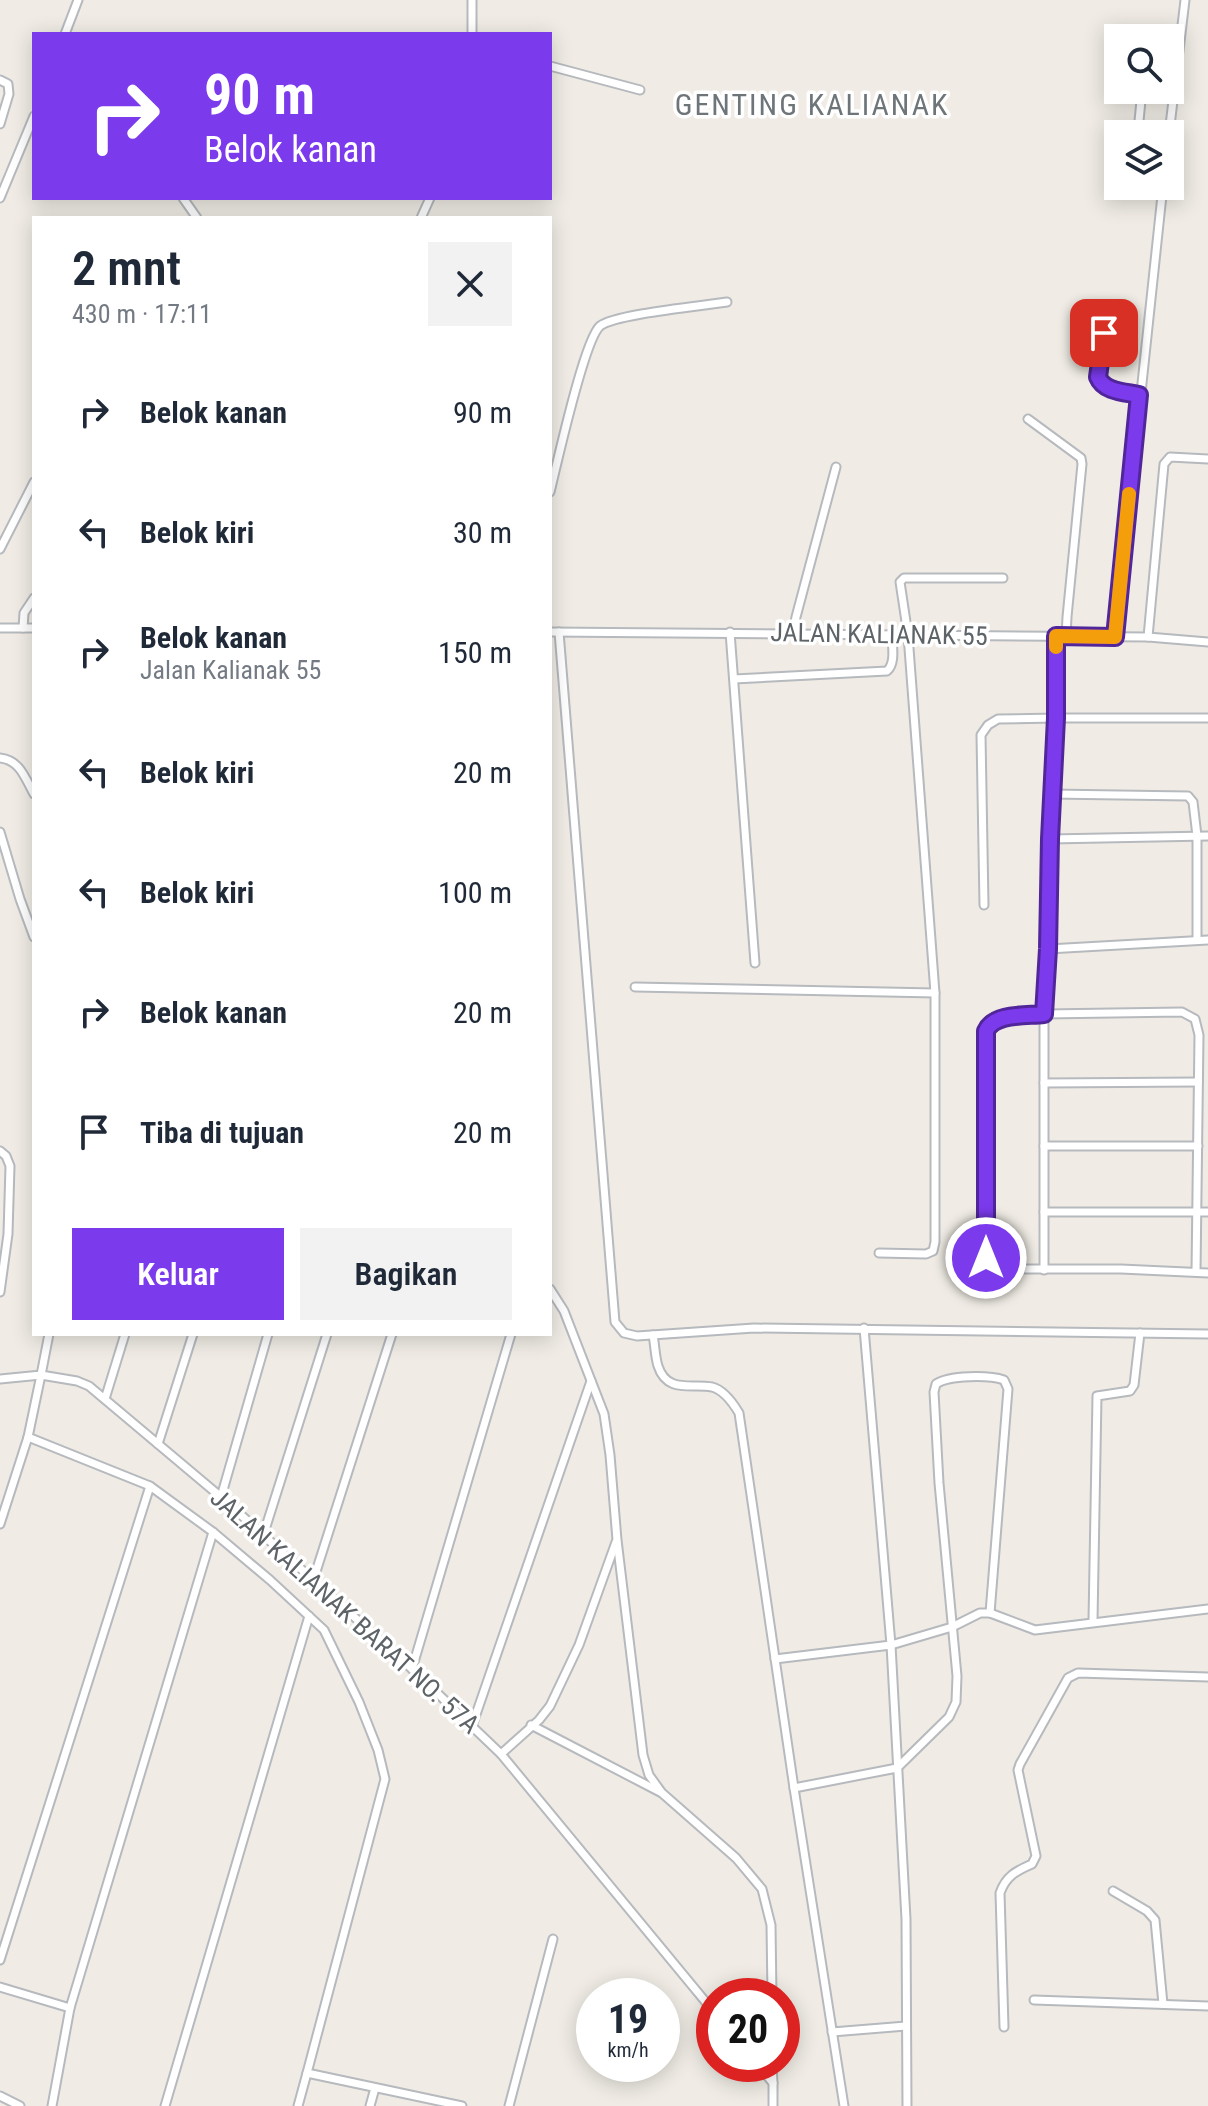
<!DOCTYPE html>
<html lang="id">
<meta charset="utf-8">
<style>
body{margin:0;font-family:"Roboto Condensed",sans-serif;background:#f2f2f3;color:#1f2937;height:100vh;display:flex;flex-direction:column;font-size:30px;white-space:nowrap}
*{box-sizing:border-box;margin:0}
p{font-size:26px;color:#747a83}
.icon{flex:none;width:44px;height:44px;fill:none;stroke:currentColor;stroke-width:2;stroke-linecap:round;stroke-linejoin:round}
.map{position:relative;flex:1;overflow:hidden}
.side{position:absolute;left:32px;top:216px;width:520px;height:1120px;display:flex;flex-direction:column;background:#fff;border-radius:0px;box-shadow:0 4px 20px #0003}
.side>*{flex:none}
.guide{position:absolute;left:32px;top:32px;width:520px;height:168px;border-radius:0px;box-shadow:0 4px 20px #0003;background:#7c3aed;color:#fff;overflow:hidden}
.buttons{position:absolute;left:1104px;top:24px;display:grid;gap:16px}
.buttons a{display:grid;place-items:center;width:80px;height:80px;border-radius:0px;background:#fff;box-shadow:0 4px 20px #0003;font-size:40px}
.speed{position:absolute;left:576px;top:1978px;display:flex;gap:16px;font-size:40px;font-weight:700;text-align:center}
.speed>*{display:grid;place-content:center;width:104px;height:104px;border-radius:50%;background:#fff;box-shadow:0 4px 20px #0003;line-height:1}
.speed small{font-size:20px;font-weight:400}
.speed .limit{border:12px solid #d22;background:#fff;color:#111}
.pin{position:absolute;display:grid;place-items:center;width:68px;height:68px;color:#fff;margin:-34px;border-radius:16px;box-shadow:0 4px 12px #0006}
.me{position:absolute;width:88px;margin:-44px;rotate:0deg;stroke-linejoin:round;filter:drop-shadow(0 0 6px #0008)}
.turn{display:flex;align-items:center;gap:28px;height:168px;padding:0 40px;font-size:36px}
.turn .icon{width:104px;height:104px;stroke-width:2.5}
.turn b{display:block;font-size:56px;line-height:68px}
.round{display:grid;place-items:center;flex:none;width:84px;height:84px;border-radius:0px;background:#f2f2f3}
.summary{display:flex;align-items:center;justify-content:space-between;height:136px;padding:0 40px}
h1{font-size:48px;font-weight:600;line-height:60px}
.button{display:flex;gap:16px;margin-top:auto;padding:16px 40px}
.button a{flex:1;height:92px;border-radius:0px;background:#7c3aed;color:#fff;font-size:32px;font-weight:600;line-height:92px;text-align:center}
.button a+a{background:#f2f2f3;color:#1f2937}
ul{padding:0;list-style:none}
li{display:flex;align-items:center;gap:24px;height:120px;padding:0 40px}
li div{flex:1}
li b{display:block;font-size:30px}
li em{font-style:normal}
.map>svg:first-child{display:block}
.lines{fill:none;stroke-linecap:round;stroke-linejoin:round}
.service-casing{stroke:#b6b9bd;stroke-width:11}
.service{stroke:#fff;stroke-width:7}
.route-casing{stroke:#51269a;stroke-width:20}
.route{stroke:#7c3aed;stroke-width:14}
.slow{stroke:#f59e0b;stroke-width:14}
.labels{text-anchor:middle;dominant-baseline:central;stroke-width:7;stroke-linejoin:round;paint-order:stroke}
.street-label{font-size:26px;fill:#5d6367;stroke:#fff}
.quarter-label{font-size:30px;letter-spacing:2px;fill:#6e7579;stroke:#fff}
</style>
<div class="map">
<svg width="1208" height="2106" viewBox="0 0 1208 2106">
<rect width="100%" height="100%" fill="#f0ece5"/>
<g class="lines">
<g class="service-casing">
<g id="service">
<polyline points="472,0 472,34"/>
<polyline points="65,34 78,0"/>
<polyline points="550,66 640,90"/>
<polyline points="0,80 8,84 9,94 0,124"/>
<polyline points="1142,90 1139,121 1141,126 1168,134"/>
<polyline points="1169,134 1185,0"/>
<polyline points="0,198 34,116"/>
<polyline points="183,198 197,218"/>
<polyline points="421,218 430,198"/>
<path d="M1104,333L1098,377C1104,392 1125,392 1139,395"/>
<polyline points="1028,419 1081,458 1082,464 1067,617 1066,637"/>
<path d="M550,492C557,464 584,340 600,326C615,314 703,306 727,302"/>
<polyline points="0,549 34,482"/>
<polyline points="0,628 34,628"/>
<polyline points="23,628 24,613 34,598"/>
<polyline points="550,632 1148,637 1208,642"/>
<polyline points="559,632 615,1322 624,1333 637,1336 754,1328 1208,1334"/>
<polyline points="730,632 755,963"/>
<polyline points="793,633 796,617 836,467"/>
<polyline points="1115,637 1163,186"/>
<polyline points="1148,637 1164,464 1170,457 1208,459"/>
<path d="M734,679L887,671C896,663 892,646 892,635"/>
<path d="M0,758C20,760 25,778 34,794"/>
<polyline points="1051,794 1188,796 1193,802 1197,836 1197,940"/>
<polyline points="0,832 20,899 34,937"/>
<polyline points="1050,839 1208,836"/>
<polyline points="984,905 981,735 988,725 998,719 1056,718 1056,636"/>
<polyline points="1048,949 1208,940"/>
<polyline points="635,987 935,993"/>
<polyline points="1044,1083 1198,1082"/>
<polyline points="1044,1146 1198,1146"/>
<polyline points="0,1151 6,1156 10,1166 8,1234 0,1292"/>
<polyline points="1044,1212 1208,1212"/>
<polyline points="879,1253 926,1254 933,1251 935,1242 935,993 908,635 900,582 904,578 1003,578"/>
<polyline points="1044,1270 1044,1014 1048,949 1050,839 1056,718 1208,718"/>
<polyline points="1196,1272 1199,1035 1195,1019 1182,1012 1044,1014 996,1019 989,1024 986,1031 986,1258 988,1266 996,1269 1121,1269 1208,1273"/>
<polyline points="550,1289 564,1311 604,1414 610,1455 617,1540 643,1755 649,1775 662,1793 736,1858 762,1889 771,1925 772,1996"/>
<polyline points="864,1328 891,1645 906,1919 907,2106"/>
<path d="M653,1335C655,1345 655,1357 658,1366C667,1394 692,1383 712,1387C724,1390 733,1403 739,1413L794,1788L844,2106"/>
<polyline points="0,1379 41,1375 49,1334"/>
<polyline points="105,1399 125,1334"/>
<polyline points="28,1437 150,1486 213,1532 270,1580 324,1630 359,1702 378,1750 385,1779 307,2073 462,2106"/>
<polyline points="158,1444 193,1334"/>
<polyline points="221,1497 268,1334"/>
<polyline points="0,1524 28,1437 41,1375 77,1381 89,1386 221,1497 412,1669 501,1754 714,2012"/>
<polyline points="263,1536 327,1334"/>
<polyline points="313,1581 392,1334"/>
<polyline points="1093,1621 1097,1396 1130,1391 1134,1385 1140,1333"/>
<polyline points="775,1659 891,1645 952,1627 980,1613 990,1613 1035,1630 1208,1609"/>
<polyline points="412,1669 511,1334"/>
<polyline points="531,1725 660,1792"/>
<polyline points="472,1726 591,1381"/>
<polyline points="501,1754 539,1720 550,1706 579,1645 616,1542"/>
<path d="M794,1788L897,1768L949,1717L956,1702L957,1676L939,1483L934,1392L936,1384C949,1375 989,1375 1004,1380L1008,1389L990,1613"/>
<polyline points="1113,1891 1147,1911 1155,1920 1163,2004"/>
<polyline points="0,1960 150,1486"/>
<polyline points="0,1987 70,2008"/>
<polyline points="1034,2000 1208,2006"/>
<path d="M1004,2027L1000,1893C1006,1876 1016,1871 1032,1864L1036,1856L1018,1770L1020,1764L1068,1678L1078,1673L1208,1677"/>
<polyline points="832,2032 906,2026"/>
<polyline points="757,2064 773,2083 773,2106"/>
<polyline points="772,2064 773,2083"/>
<polyline points="0,2096 20,2106"/>
<polyline points="52,2106 70,2008 213,1532"/>
<polyline points="165,2106 309,1616"/>
<polyline points="298,2106 307,2073"/>
<polyline points="370,2106 375,2088"/>
<polyline points="509,2106 553,1939"/>
</g>
</g>
<use href="#service" class="service"/>
</g>
<g class="lines">
<g class="route-casing">
<path id="route" d="M986,1258V1031C994,1013 1025,1016 1044,1014L1048,949L1050,839L1056,718V636L1115,637L1139,395C1125,392 1104,392 1098,377L1104,333"/>
</g>
<use href="#route" class="route"/>
<polyline class="slow" points="1056,647 1056,636 1115,637 1129,494"/>
</g>
<g class="labels">
<g class="street-label">
<text transform="translate(879 634) rotate(1)">JALAN KALIANAK 55</text>
<text transform="translate(345 1611) rotate(42)">JALAN KALIANAK BARAT NO. 57A</text>
</g>
<g class="quarter-label">
<text x="812" y="104">GENTING KALIANAK</text>
</g>
</g>
</svg>
<div class="buttons">
<a><svg class="icon" aria-label="search" viewBox="0 0 24 24"><circle cx="10" cy="10" r="6"/><path d="M15 15l6 6"/></svg></a>
<a><svg class="icon" aria-label="layers" viewBox="0 0 24 24"><path d="M12 4l9 5-9 5-9-5zM3 14l9 5 9-5"/></svg></a>
</div>
<div class="speed"><div>19<small>km/h</small></div><div class="limit">20</div></div>
<div class="pin" style="left:1104px;top:333px;background:#d93025"><svg class="icon" aria-label="arrive" viewBox="0 0 24 24"><path d="M6 21V4h12l-3 4 3 4H6"/></svg></div>
<svg class="me" style="left:986px;top:1258px" viewBox="-20 -20 40 40"><circle r="17" fill="#7c3aed" stroke="#fff" stroke-width="3"/><path d="M0-11L8 9 0 5-8 9z" fill="#fff"/></svg>
<div class="guide">
<div class="turn"><svg class="icon" aria-label="right" viewBox="0 0 24 24"><path d="M7 20v-9h11M14 6l5 5-5 5"/></svg><div><b>90 m</b>Belok kanan</div></div>
</div>
<section class="side">
<div class="summary"><div><h1>2 mnt</h1><p>430 m · 17:11</p></div><a class="round"><svg class="icon" aria-label="close" viewBox="0 0 24 24"><path d="M6 6l12 12M18 6L6 18"/></svg></a></div>
<ul>
<li><svg class="icon" aria-label="right" viewBox="0 0 24 24"><path d="M7 20v-9h11M14 6l5 5-5 5"/></svg><div><b>Belok kanan</b></div><em>90 m</em></li>
<li><svg class="icon" aria-label="left" viewBox="0 0 24 24"><path d="M17 20v-9H6M10 6l-5 5 5 5"/></svg><div><b>Belok kiri</b></div><em>30 m</em></li>
<li><svg class="icon" aria-label="right" viewBox="0 0 24 24"><path d="M7 20v-9h11M14 6l5 5-5 5"/></svg><div><b>Belok kanan</b><p>Jalan Kalianak 55</p></div><em>150 m</em></li>
<li><svg class="icon" aria-label="left" viewBox="0 0 24 24"><path d="M17 20v-9H6M10 6l-5 5 5 5"/></svg><div><b>Belok kiri</b></div><em>20 m</em></li>
<li><svg class="icon" aria-label="left" viewBox="0 0 24 24"><path d="M17 20v-9H6M10 6l-5 5 5 5"/></svg><div><b>Belok kiri</b></div><em>100 m</em></li>
<li><svg class="icon" aria-label="right" viewBox="0 0 24 24"><path d="M7 20v-9h11M14 6l5 5-5 5"/></svg><div><b>Belok kanan</b></div><em>20 m</em></li>
<li><svg class="icon" aria-label="arrive" viewBox="0 0 24 24"><path d="M6 21V4h12l-3 4 3 4H6"/></svg><div><b>Tiba di tujuan</b></div><em>20 m</em></li>
</ul>
<div class="button"><a>Keluar</a><a>Bagikan</a></div>
</section>
</div>
